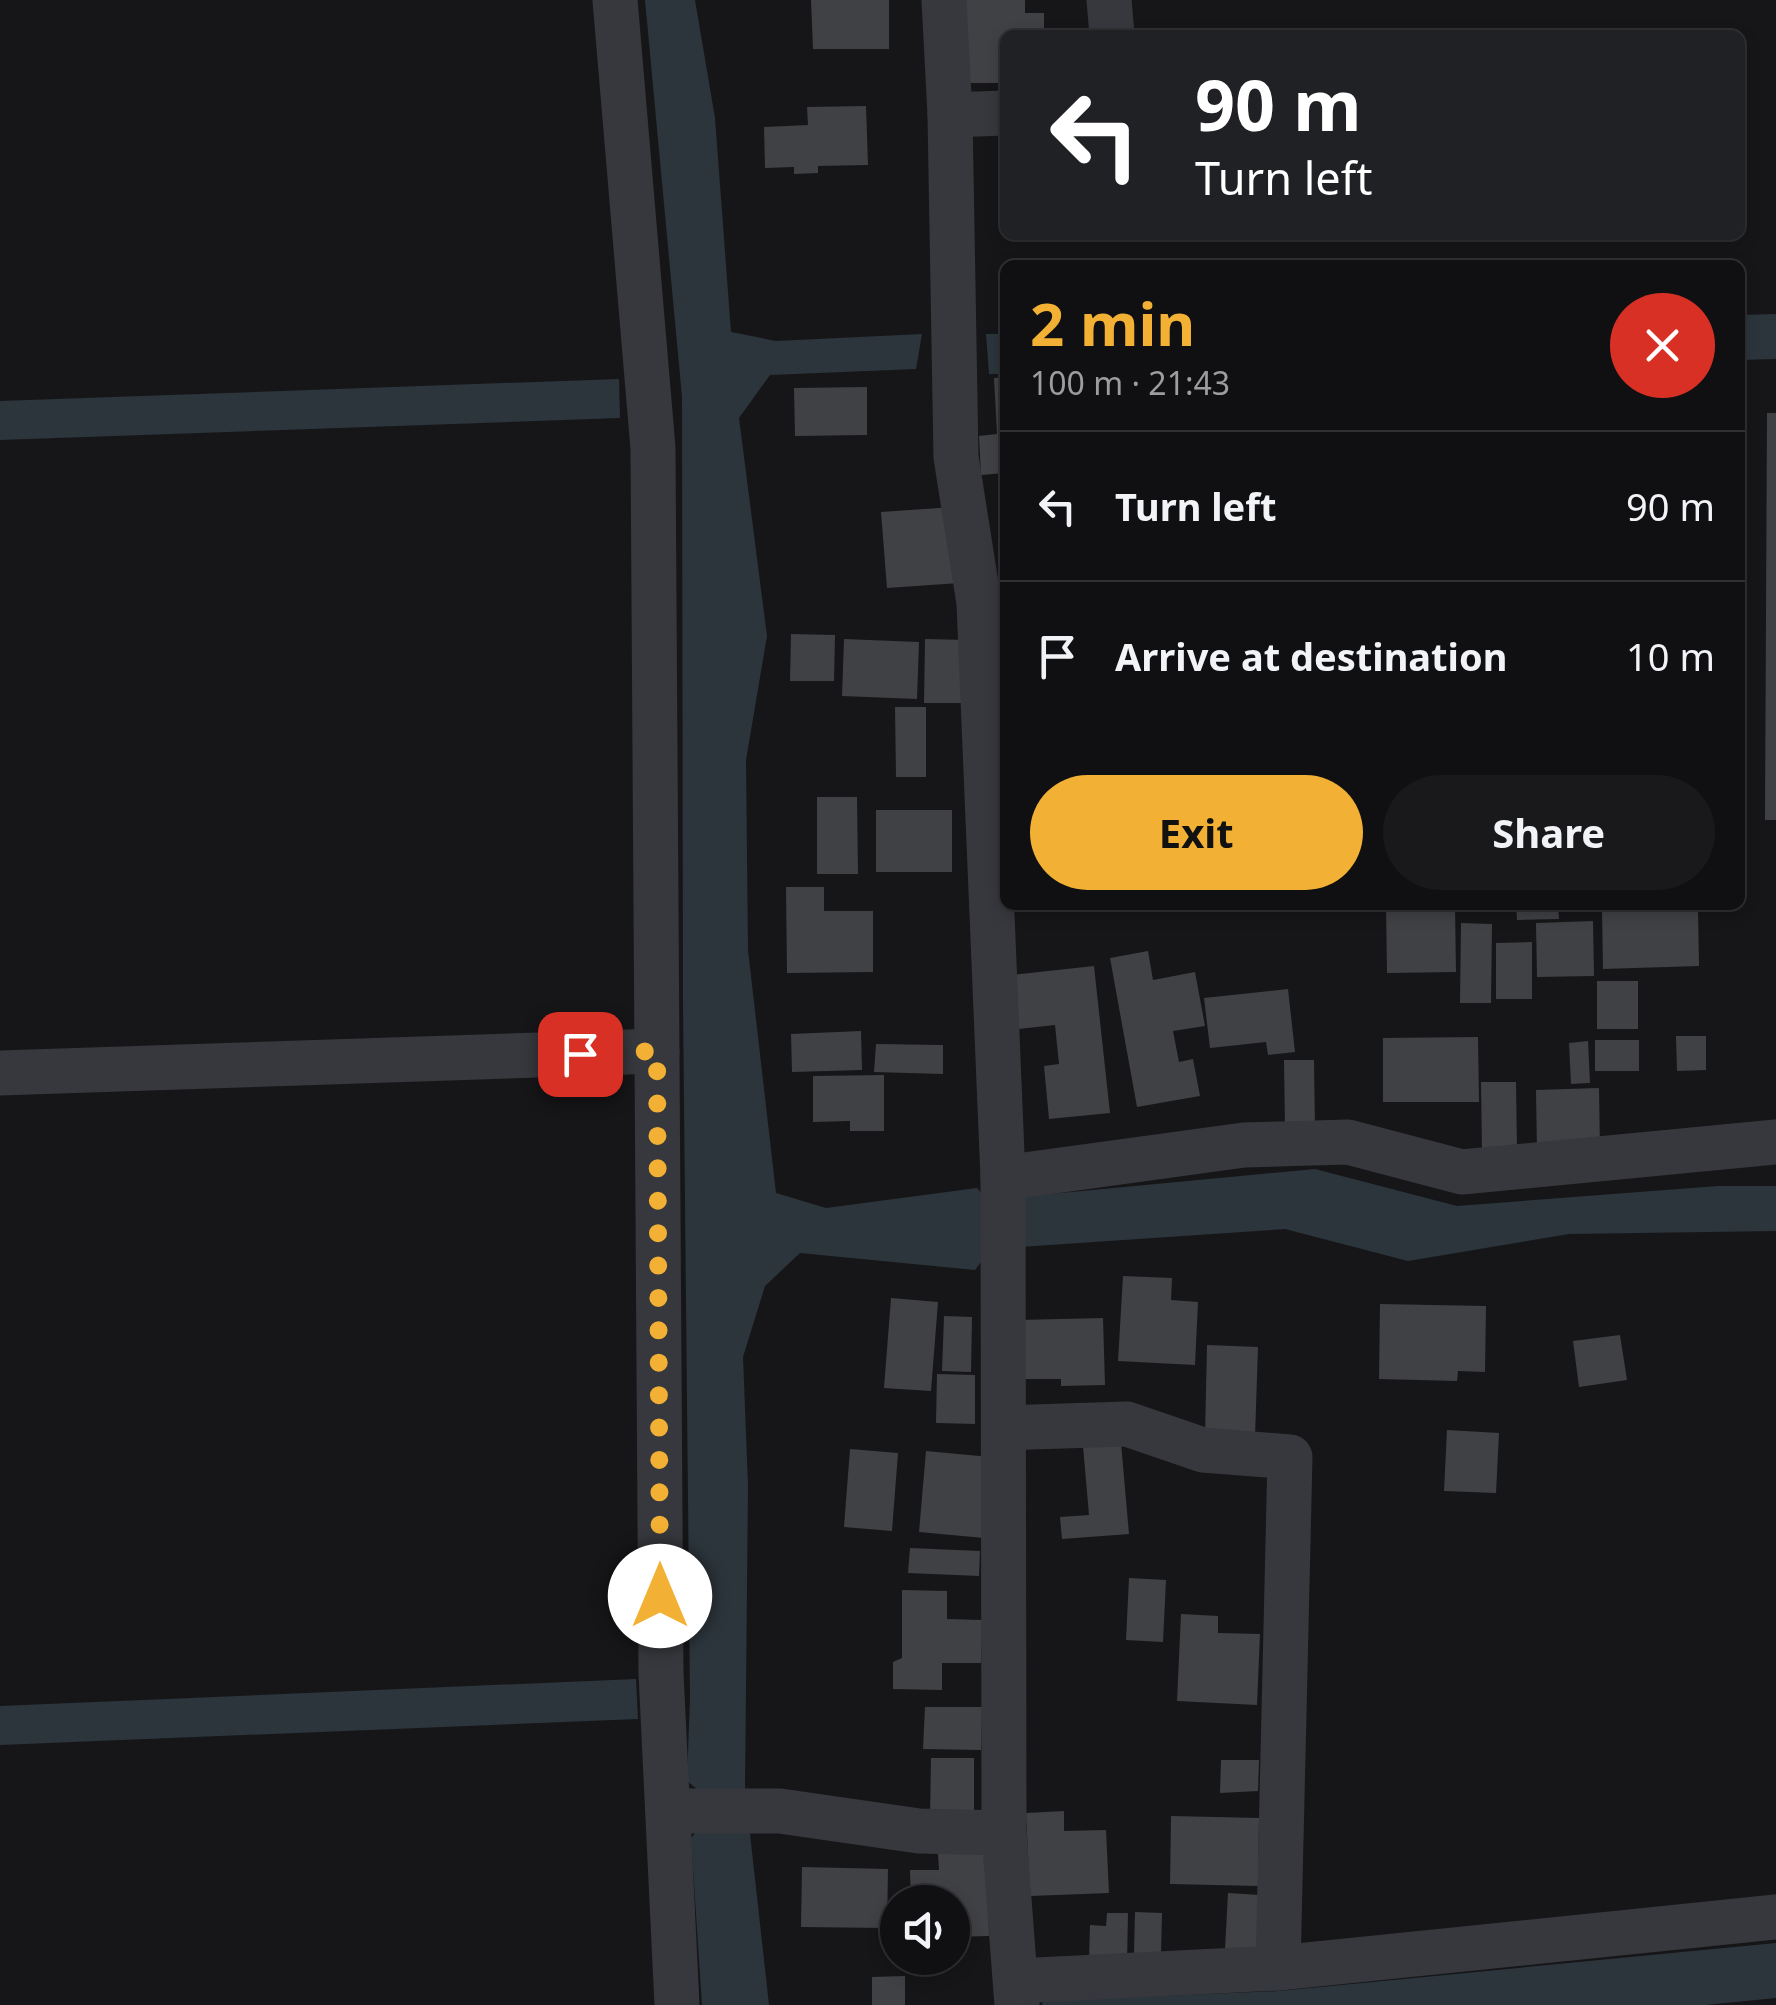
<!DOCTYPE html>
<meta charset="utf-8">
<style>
body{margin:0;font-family:"Noto Sans",sans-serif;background:#19191b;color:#f1f3f6;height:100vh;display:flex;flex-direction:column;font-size:38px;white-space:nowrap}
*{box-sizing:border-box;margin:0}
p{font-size:32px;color:#9c9d9f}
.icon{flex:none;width:55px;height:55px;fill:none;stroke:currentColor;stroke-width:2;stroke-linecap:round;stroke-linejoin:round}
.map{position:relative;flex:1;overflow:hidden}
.drawer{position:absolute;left:1000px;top:260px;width:745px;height:650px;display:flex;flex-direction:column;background:#101012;border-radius:15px;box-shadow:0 5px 15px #0003,0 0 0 2px #303032}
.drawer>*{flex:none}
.hud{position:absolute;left:1000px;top:30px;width:745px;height:210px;border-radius:15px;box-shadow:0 5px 15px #0003,0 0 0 2px #303032;background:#202124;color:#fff;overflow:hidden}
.buttons{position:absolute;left:880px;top:1885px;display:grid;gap:20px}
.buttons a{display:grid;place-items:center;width:90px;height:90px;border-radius:50%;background:#101012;box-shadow:0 5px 15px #0003,0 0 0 2px #303032;font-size:50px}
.pin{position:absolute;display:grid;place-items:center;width:85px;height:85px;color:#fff;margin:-42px;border-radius:20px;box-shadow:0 5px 15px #0006}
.me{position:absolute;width:110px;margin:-55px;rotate:0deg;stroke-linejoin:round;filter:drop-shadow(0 0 8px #0008)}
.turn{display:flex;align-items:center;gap:35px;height:210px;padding:0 30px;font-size:45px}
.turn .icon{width:130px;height:130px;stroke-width:2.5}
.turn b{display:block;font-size:70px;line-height:85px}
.round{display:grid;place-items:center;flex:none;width:105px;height:105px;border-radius:52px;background:#19191b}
.head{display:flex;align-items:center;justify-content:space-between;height:170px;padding:0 30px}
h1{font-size:60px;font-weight:700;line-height:75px;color:#f2b134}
.cta{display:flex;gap:20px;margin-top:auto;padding:20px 30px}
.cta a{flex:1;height:115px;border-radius:60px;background:#f2b134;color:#111;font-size:40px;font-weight:700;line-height:115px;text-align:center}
.cta a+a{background:#19191b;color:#f1f3f6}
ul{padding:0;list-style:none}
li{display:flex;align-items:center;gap:30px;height:150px;padding:0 30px;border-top:2px solid #303032}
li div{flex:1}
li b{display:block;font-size:38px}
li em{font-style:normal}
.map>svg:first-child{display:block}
.water{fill:#2c353c}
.building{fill:#404145}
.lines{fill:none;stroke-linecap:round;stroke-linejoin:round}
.minor{stroke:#37383d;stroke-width:45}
.route{stroke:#f2b134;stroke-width:18;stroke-dasharray:0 32.4}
</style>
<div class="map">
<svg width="1776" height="2005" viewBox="0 0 1776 2005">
<rect width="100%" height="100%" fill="#161618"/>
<g class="water">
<polygon points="645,0 695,0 715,118 731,332 776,341 922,334 916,369 770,375 739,418 767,636 746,760 748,950 776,1193 826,1208 977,1188 987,1200 1315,1169 1457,1206 1718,1186 1776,1186 1776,1231 1569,1234 1408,1261 1285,1229 991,1249 975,1270 800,1253 765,1286 743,1357 748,1485 745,1789 769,2005 702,2005 691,1838 705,1822 702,1793 687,1781 690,1698 683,1004 682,397"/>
<polygon points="1776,314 1776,359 1740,360 1740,315"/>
<polygon points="986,334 1005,334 1005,374 989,374"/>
<polygon points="619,379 620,418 0,440 0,401"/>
<polygon points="636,1679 638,1719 0,1745 0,1706"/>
<polygon points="1776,1943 1776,1998 1705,2005 1042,2005 1043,2001 1279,1991"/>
</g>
<g class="building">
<polygon points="811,0 889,0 889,49 813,49"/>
<polygon points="966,0 1025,0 1025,13 1044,13 1044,35 1005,35 1005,83 965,83"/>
<polygon points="866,106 868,165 818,166 818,173 794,174 794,167 765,168 764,127 808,125 807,107"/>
<polygon points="1005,377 1005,473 981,475 979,436 997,434 994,378"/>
<polygon points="867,387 867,435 795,436 794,388"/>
<polygon points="1740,413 1746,413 1745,820 1740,820"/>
<polygon points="1767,413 1776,413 1776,820 1765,820"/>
<polygon points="953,507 959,583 887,588 881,512"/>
<polygon points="1005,602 1005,672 1002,672 1000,603"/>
<polygon points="791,634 835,635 834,681 790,681"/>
<polygon points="844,639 919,642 917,699 842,696"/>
<polygon points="925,639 967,640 967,703 924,703"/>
<polygon points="895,707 926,707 926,777 896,777"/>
<polygon points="817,797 857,797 858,874 817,874"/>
<rect x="876" y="810" width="76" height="62"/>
<polygon points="786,887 824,887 824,911 873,911 873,972 787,973"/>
<polygon points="1386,905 1455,905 1456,972 1387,973"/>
<polygon points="1516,905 1558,905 1559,919 1517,920"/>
<polygon points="1698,909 1699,966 1603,969 1602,911"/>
<polygon points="1593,921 1594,976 1537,977 1536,923"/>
<polygon points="1461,923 1492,924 1491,1003 1460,1003"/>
<polygon points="1532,942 1532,999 1496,999 1496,943"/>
<polygon points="1148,951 1153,980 1195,972 1205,1026 1173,1031 1179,1062 1193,1059 1200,1096 1137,1107 1110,958"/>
<polygon points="1094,966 1110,1113 1049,1119 1044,1066 1059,1064 1055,1025 1009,1030 1003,976"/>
<rect x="1597" y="981" width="41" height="48"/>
<polygon points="1288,989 1295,1052 1268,1055 1266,1042 1210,1048 1204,998"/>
<polygon points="861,1031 862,1070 792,1072 791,1034"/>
<polygon points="1676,1036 1706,1036 1706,1070 1677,1071"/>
<polygon points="1478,1037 1479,1102 1383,1102 1383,1038"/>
<rect x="1595" y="1040" width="44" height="31"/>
<polygon points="1588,1041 1590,1083 1571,1084 1569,1043"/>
<polygon points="876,1044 943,1045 943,1074 874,1072"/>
<polygon points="1284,1060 1314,1060 1315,1129 1285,1129"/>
<polygon points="884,1075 884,1131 850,1131 850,1121 813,1122 813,1076"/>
<polygon points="1481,1082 1516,1082 1517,1151 1482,1152"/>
<polygon points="1599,1088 1600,1152 1537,1153 1536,1090"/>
<polygon points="1123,1276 1172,1278 1171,1300 1198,1302 1195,1365 1118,1361"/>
<polygon points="891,1298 938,1302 931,1391 884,1388"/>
<polygon points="1380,1304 1486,1306 1485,1372 1458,1371 1457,1381 1379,1379"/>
<polygon points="944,1316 972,1317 971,1372 942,1371"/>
<polygon points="1103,1318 1105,1385 1061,1386 1061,1379 1019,1379 1018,1320"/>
<polygon points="1620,1335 1627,1380 1579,1387 1573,1341"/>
<polygon points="1207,1345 1258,1347 1255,1437 1205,1436"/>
<polygon points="937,1374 975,1375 975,1424 936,1423"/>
<polygon points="1447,1430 1499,1433 1496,1493 1444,1491"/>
<polygon points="1121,1443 1129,1534 1062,1539 1060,1517 1089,1515 1083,1446"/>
<polygon points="850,1449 898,1453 892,1531 844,1527"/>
<polygon points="926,1451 990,1457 984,1538 919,1532"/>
<polygon points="910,1548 980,1551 979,1576 908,1573"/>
<polygon points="1129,1578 1166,1580 1163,1642 1126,1640"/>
<polygon points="902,1590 947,1591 947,1619 982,1620 981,1663 942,1663 942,1690 893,1689 893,1662 902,1658"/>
<polygon points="1181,1614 1218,1616 1218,1633 1260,1634 1257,1705 1177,1701"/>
<polygon points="925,1707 982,1707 981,1750 923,1749"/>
<polygon points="931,1758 974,1758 974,1819 930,1818"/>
<polygon points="1221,1760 1259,1760 1258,1791 1220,1793"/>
<polygon points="1064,1811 1064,1831 1106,1830 1109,1893 1030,1896 1026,1813"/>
<polygon points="1171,1816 1259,1818 1258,1886 1170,1884"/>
<polygon points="987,1853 989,1936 952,1937 952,1902 911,1902 910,1870 939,1870 938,1854"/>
<polygon points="802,1867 888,1869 887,1928 801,1927"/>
<polygon points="1228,1893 1260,1895 1257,1950 1225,1949"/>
<polygon points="1135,1912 1162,1913 1161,1954 1134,1953"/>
<polygon points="1107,1913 1128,1913 1127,1962 1089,1960 1090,1925 1106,1926"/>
<polygon points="905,1976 905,2005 872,2005 872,1977"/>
</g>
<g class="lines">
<g class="minor">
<polyline points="615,0 653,448 661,1673 677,2005"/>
<polyline points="944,0 950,115 956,457 979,603 1003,1178 1004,1833 1017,2005"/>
<polyline points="1109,0 1112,35"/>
<polyline points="950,115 1005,113"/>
<polyline points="0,1073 657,1051"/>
<polyline points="1003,1178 1244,1145 1348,1142 1462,1172 1776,1142"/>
<polyline points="1004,1428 1127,1424 1203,1450 1290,1457 1278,1968"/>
<polyline points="668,1811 780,1811 919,1831 1004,1833"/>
<polyline points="1017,1981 1278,1968 1776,1917"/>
</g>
</g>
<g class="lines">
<polyline class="route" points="580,1054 657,1051 660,1596"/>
</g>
</svg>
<div class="buttons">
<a><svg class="icon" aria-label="sound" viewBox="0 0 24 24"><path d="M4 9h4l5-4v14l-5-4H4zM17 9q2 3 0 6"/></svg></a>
</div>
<div class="pin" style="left:580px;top:1054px;background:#d93025"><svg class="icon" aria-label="arrive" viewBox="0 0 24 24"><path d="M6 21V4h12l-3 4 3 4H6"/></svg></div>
<svg class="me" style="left:660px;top:1596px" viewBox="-20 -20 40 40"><circle r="19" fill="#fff"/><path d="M0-13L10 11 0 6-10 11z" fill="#f2b134"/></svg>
<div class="hud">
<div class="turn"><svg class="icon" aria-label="left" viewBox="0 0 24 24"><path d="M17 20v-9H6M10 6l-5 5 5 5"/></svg><div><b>90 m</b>Turn left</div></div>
</div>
<section class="drawer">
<div class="head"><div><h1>2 min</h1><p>100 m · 21:43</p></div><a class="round" style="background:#d93025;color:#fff"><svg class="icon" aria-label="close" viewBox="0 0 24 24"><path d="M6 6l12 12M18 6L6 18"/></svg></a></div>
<ul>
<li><svg class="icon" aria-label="left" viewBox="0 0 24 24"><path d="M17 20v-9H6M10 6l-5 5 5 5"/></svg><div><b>Turn left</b></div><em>90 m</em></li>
<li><svg class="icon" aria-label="arrive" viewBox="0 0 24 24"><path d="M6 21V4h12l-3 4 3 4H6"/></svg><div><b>Arrive at destination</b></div><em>10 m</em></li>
</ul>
<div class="cta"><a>Exit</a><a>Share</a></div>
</section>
</div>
